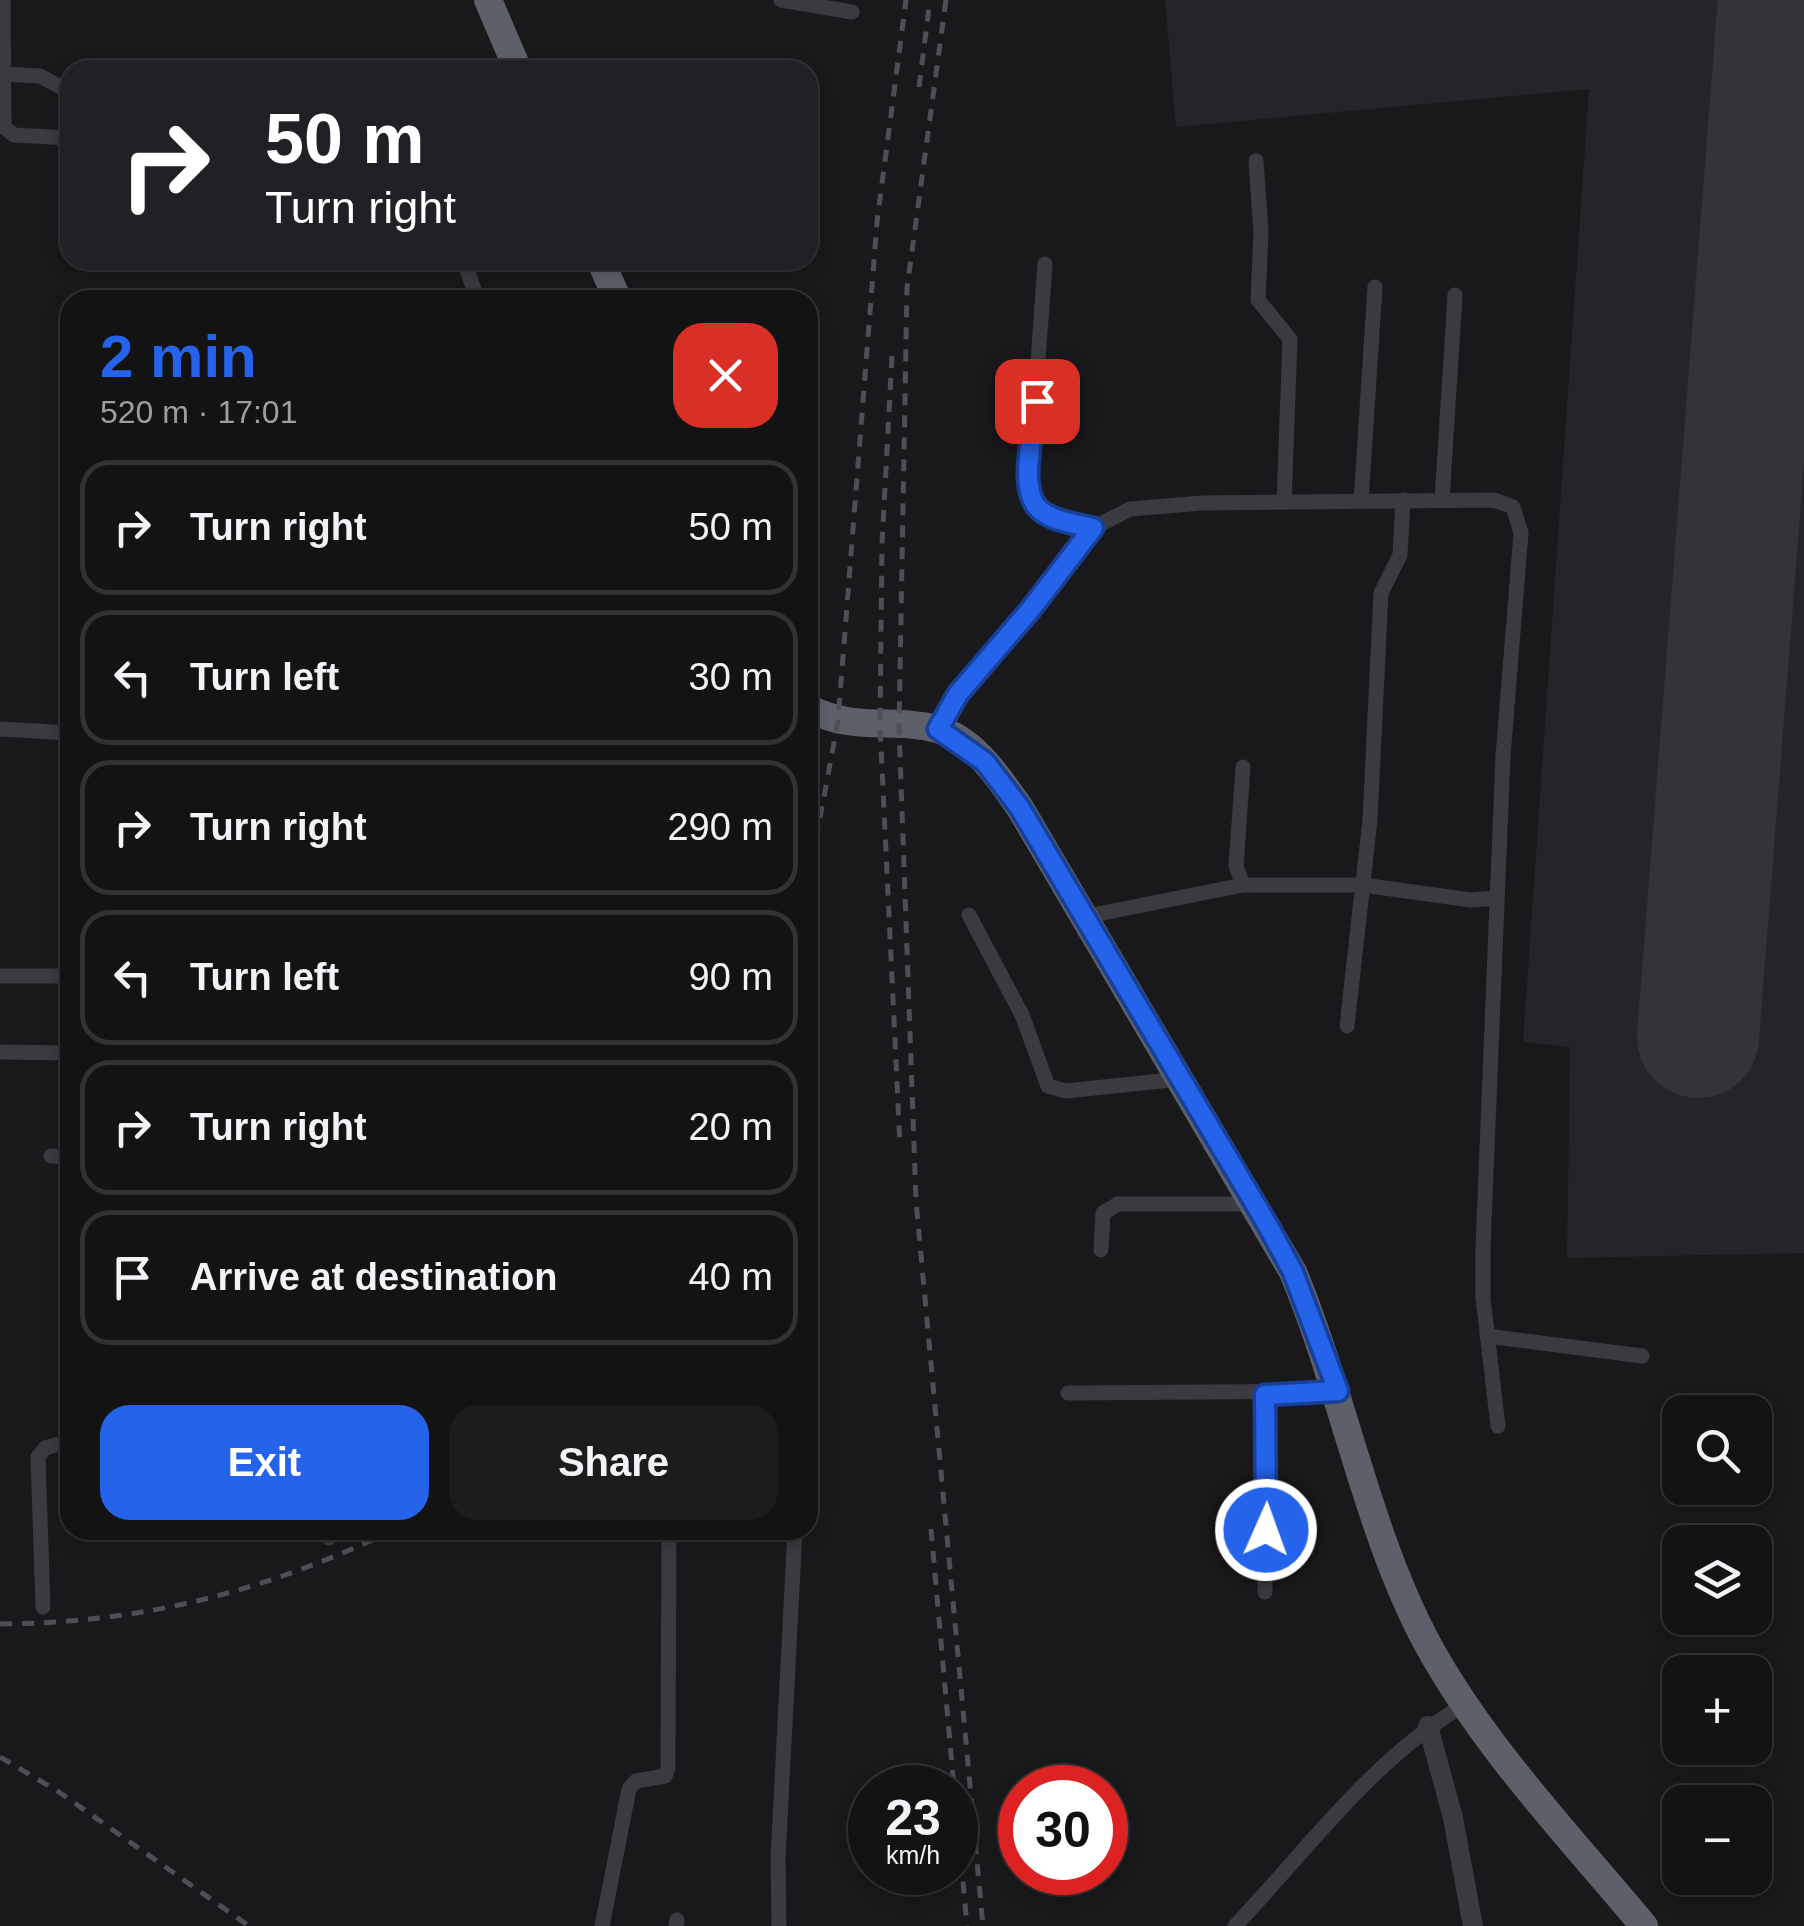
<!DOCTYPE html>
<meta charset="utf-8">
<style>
body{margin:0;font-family:Helvetica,sans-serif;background:#1c1c1d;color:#f1f3f6;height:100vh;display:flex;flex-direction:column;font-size:38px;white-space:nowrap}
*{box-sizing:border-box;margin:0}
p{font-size:32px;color:#9d9ea0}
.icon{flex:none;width:55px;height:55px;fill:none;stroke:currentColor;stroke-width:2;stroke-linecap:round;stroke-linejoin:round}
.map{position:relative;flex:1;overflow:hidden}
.drawer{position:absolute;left:60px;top:290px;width:758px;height:1250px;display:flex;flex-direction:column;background:#131314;border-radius:30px;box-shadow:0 5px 15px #0003,0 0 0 2px #323234}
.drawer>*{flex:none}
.hud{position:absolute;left:60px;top:60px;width:758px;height:210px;border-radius:30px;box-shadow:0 5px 15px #0003,0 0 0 2px #323234;background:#202124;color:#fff;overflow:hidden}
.buttons{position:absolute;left:1662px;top:1395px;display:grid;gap:20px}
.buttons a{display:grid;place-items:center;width:110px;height:110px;border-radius:20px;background:#131314;box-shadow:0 5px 15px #0003,0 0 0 2px #323234;font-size:50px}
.speed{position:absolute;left:848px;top:1765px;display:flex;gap:20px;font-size:50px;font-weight:700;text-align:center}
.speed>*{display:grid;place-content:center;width:130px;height:130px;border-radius:50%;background:#131314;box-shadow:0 5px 15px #0003,0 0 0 2px #323234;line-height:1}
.speed small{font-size:25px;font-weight:400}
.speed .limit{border:15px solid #d22;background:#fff;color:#111}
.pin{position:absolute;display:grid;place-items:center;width:85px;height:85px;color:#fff;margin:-42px;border-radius:20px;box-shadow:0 5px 15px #0006}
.me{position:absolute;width:110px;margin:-55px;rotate:2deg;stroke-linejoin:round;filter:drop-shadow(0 0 8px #0008)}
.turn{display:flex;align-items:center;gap:35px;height:210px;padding:0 40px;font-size:45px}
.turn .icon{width:130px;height:130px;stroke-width:2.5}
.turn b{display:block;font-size:70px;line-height:85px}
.round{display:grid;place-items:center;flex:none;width:105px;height:105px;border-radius:30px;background:#1c1c1d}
.overview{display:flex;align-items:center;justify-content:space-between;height:170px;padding:0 40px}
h1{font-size:60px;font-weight:600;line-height:75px;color:#2563eb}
.button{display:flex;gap:20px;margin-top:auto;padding:20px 40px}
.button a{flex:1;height:115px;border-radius:30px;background:#2563eb;color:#fff;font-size:40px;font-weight:600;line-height:115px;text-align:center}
.button a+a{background:#1c1c1d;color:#f1f3f6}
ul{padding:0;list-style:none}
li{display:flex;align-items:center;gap:30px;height:135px;margin:0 20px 15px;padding:0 20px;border:5px solid #323234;border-radius:30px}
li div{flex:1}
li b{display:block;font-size:38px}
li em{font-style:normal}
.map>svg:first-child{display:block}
.built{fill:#242528}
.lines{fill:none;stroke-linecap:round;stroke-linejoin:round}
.runway{stroke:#323438;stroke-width:122}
.minor{stroke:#393b40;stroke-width:15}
.tertiary{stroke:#393b40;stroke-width:20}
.trunk{stroke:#5d6068;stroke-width:28}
.rail{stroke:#4c4f55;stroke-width:5;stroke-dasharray:12 10;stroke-linecap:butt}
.route-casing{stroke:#184099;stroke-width:25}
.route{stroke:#2563eb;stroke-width:18}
</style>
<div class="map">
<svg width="1804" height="1926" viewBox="0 0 1804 1926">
<rect width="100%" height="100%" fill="#19191b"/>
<polygon class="built" points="1165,0 1804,0 1804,1253 1567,1258 1570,1047 1523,1042 1589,89 1176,127"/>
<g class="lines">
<polyline class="runway" points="1698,1037 1779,0"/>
<g class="minor">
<polyline points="3,0 4,127 14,135 70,138"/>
<polyline points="781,0 852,12"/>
<polyline points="2,74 40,76 70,92"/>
<polyline points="1256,161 1261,232 1258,300 1290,339 1284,502"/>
<polyline points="463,260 478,300"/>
<polyline points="1045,264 1029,485 1042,513 1093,528"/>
<polyline points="1442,500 1455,295"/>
<polyline points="1361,501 1375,287"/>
<polyline points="0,729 70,733"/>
<polyline points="938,729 957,694 1093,528 1130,509 1202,503 1494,500 1513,507 1521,533 1503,756 1483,1247 1483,1298 1498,1426"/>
<polyline points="1243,767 1236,866 1243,885 1363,885 1471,900 1497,898"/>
<polyline points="969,915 1022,1015 1048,1086 1066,1091 1180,1079"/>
<polyline points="1083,917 1243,885"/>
<polyline points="0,976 70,976"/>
<polyline points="1347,1026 1370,820 1381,593 1400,555 1403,500"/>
<polyline points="0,1052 70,1053"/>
<polyline points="51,1156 70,1157"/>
<polyline points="1101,1250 1103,1213 1118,1204 1254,1204"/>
<polyline points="1487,1336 1642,1356"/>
<polyline points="1068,1393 1338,1391"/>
<polyline points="328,1530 329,1538"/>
<polyline points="1265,1592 1265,1395"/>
<polyline points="43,1607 38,1457 45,1448 70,1441"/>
<polyline points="602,1926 629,1789 636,1781 665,1776 668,1768 669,1530"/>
<polyline points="676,1926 677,1920"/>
<polyline points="779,1926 778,1858 795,1530"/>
<path d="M1235,1926C1308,1849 1372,1759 1464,1705"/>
</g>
<polyline class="tertiary" points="1428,1726 1453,1818 1473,1926"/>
<g class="trunk">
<polyline points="488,0 518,70"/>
<polyline points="600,260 618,300"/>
<path d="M808,708C856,733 893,717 937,729C974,739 999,778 1020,808L1293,1272C1343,1392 1367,1531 1427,1643C1483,1746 1569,1836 1644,1926"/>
</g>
<g class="rail">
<polyline points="946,0 907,288 899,727 916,1201 983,1926"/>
<polyline points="919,87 930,0"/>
<polyline points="892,356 882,544 880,726 900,1145"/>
<polyline points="808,883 838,721 877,222 906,0"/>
<polyline points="931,1529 954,1788"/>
<path d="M0,1624C145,1623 265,1591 394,1530"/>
<polyline points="0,1757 59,1792 249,1926"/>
<polyline points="955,1794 967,1926"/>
</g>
</g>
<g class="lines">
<g class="route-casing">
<path id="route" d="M1037,401C1035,429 1016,489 1040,510C1052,521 1077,524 1093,528L1031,609L958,694L938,729L985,762L1020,808L1267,1224L1293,1272L1338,1391L1265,1395L1266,1530"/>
</g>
<use href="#route" class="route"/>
</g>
</svg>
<div class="buttons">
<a><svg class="icon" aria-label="search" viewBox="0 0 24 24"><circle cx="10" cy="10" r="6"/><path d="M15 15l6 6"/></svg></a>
<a><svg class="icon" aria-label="layers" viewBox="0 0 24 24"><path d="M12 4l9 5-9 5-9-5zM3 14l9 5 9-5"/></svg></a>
<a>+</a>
<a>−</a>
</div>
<div class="speed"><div>23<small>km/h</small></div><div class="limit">30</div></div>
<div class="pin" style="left:1037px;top:401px;background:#d93025"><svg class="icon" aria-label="arrive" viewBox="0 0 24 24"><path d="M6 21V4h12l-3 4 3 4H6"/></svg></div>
<svg class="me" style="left:1266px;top:1530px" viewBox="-20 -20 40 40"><circle r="17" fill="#2563eb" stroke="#fff" stroke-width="3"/><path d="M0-11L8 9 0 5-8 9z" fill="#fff"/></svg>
<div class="hud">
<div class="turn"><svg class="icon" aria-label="right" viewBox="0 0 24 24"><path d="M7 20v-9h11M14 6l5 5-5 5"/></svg><div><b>50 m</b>Turn right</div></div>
</div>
<section class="drawer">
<div class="overview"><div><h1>2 min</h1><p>520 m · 17:01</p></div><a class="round" style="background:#d93025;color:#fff"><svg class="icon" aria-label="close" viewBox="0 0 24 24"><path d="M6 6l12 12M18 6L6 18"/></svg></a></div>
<ul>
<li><svg class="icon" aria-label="right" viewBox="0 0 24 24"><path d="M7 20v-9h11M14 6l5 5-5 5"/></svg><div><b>Turn right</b></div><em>50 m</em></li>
<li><svg class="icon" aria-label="left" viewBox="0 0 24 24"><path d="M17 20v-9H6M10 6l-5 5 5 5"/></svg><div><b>Turn left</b></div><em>30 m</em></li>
<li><svg class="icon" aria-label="right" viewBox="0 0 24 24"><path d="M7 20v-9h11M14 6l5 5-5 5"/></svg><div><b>Turn right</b></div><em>290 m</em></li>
<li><svg class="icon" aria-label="left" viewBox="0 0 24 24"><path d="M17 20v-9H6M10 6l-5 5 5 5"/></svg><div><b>Turn left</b></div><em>90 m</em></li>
<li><svg class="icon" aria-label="right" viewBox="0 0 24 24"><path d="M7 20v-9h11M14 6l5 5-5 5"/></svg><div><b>Turn right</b></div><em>20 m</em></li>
<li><svg class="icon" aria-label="arrive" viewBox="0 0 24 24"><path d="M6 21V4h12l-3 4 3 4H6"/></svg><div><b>Arrive at destination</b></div><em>40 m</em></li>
</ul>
<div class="button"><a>Exit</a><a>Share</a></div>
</section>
</div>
